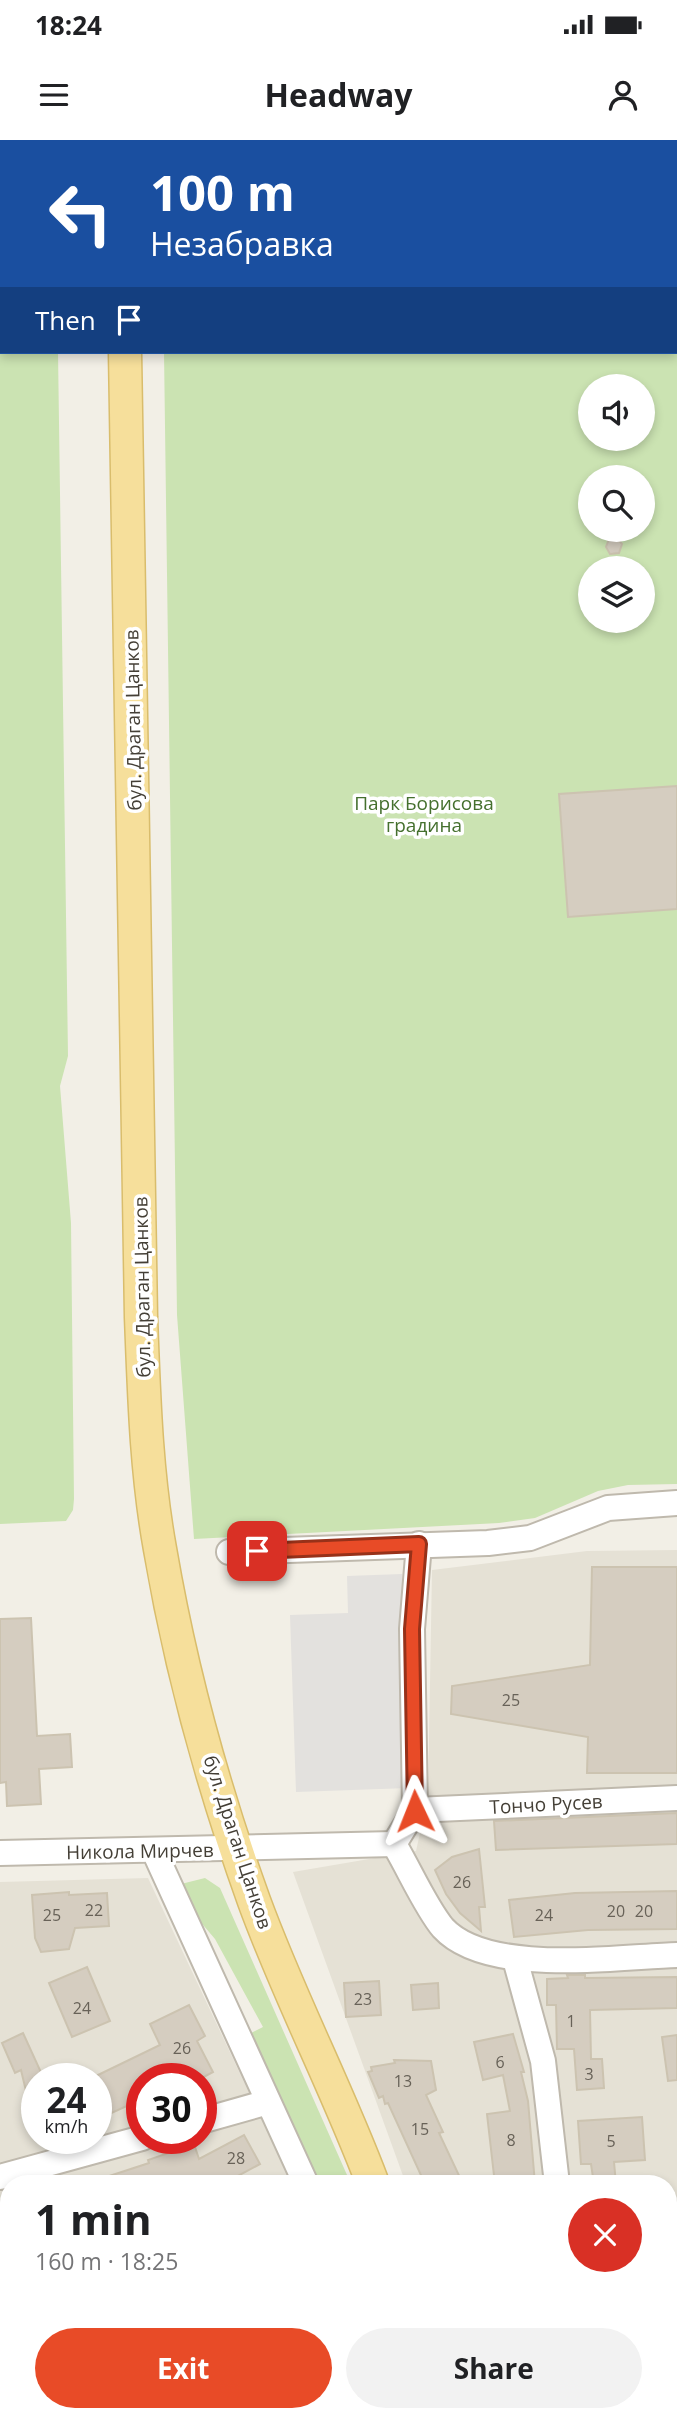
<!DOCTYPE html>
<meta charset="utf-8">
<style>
body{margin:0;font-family:"Open Sans",sans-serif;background:#f2f2f2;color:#202124;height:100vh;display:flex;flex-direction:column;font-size:26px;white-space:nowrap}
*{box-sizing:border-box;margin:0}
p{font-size:23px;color:#757577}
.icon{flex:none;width:38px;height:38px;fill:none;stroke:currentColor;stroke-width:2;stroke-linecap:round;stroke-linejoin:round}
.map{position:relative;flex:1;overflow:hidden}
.drawer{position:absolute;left:0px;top:2035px;width:677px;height:247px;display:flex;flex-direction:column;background:#fff;border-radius:28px 28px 0 0;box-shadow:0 4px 10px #0003}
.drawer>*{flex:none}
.hud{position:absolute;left:0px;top:0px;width:677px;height:214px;box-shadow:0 4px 10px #0003;background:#1a4fa0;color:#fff;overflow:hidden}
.tools{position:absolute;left:578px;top:234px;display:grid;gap:14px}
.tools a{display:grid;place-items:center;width:77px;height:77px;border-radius:50%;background:#fff;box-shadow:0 4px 10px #0003;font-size:35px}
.speed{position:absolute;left:21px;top:1923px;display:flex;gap:14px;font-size:35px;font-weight:700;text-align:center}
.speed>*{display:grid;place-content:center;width:91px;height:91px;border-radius:50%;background:#fff;box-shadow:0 4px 10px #0003;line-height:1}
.speed small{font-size:18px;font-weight:400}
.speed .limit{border:10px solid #d22;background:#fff;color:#111}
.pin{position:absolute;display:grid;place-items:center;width:60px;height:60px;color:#fff;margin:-30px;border-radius:14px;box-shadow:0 4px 10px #0006}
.me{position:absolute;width:77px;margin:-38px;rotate:358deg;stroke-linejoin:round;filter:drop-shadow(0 0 5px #0008)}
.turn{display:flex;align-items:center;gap:24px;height:147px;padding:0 35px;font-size:32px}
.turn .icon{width:91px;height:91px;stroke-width:2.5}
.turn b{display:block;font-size:49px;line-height:60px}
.then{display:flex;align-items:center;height:66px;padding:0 35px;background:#0003;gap:14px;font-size:26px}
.round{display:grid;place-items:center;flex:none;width:74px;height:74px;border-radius:37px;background:#f2f2f2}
.summary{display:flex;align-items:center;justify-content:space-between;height:119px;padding:0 35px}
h1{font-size:42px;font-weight:700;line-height:52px}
.primary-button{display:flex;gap:14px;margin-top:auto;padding:14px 35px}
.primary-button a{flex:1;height:80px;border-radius:42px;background:#e84b27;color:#fff;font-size:28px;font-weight:700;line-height:80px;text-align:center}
.primary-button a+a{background:#f2f2f2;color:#202124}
.status{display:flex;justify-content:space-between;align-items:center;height:49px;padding:0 35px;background:#fff;direction:ltr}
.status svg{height:19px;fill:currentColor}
header{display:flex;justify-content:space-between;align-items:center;height:91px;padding:0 35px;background:#fff;font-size:32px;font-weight:700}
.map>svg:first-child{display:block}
.residential{fill:#e5e1d5;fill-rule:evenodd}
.green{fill:#cbe3b2;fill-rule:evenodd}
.parking{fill:#e3e1de}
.building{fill:#d5cdc0;stroke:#ccc3b0;stroke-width:2}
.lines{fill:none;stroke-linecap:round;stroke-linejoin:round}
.minor-casing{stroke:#bfb9ad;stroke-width:28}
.major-casing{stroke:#d9bd6c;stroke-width:35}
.minor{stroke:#fff;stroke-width:24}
.major{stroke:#f6df9b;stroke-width:32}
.route-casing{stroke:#973119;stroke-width:18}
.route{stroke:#e84b27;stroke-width:12}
.labels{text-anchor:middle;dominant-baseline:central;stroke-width:7;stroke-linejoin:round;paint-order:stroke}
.number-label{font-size:16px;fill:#686258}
.street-label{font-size:19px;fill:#443f36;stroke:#fff}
.park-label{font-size:19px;fill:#45702e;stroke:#fff}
</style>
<div class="status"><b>18:24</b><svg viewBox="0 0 49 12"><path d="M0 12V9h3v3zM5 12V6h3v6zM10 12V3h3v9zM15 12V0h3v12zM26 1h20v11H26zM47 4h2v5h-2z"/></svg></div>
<header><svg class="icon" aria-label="menu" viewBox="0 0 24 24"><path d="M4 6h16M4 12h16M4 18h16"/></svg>Headway<svg class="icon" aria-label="person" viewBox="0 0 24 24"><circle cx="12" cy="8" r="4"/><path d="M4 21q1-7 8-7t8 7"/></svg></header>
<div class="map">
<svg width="677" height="2281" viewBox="0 0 677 2281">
<rect width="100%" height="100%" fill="#f2efe6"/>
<g class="residential">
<polygon points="677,1410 677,2281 585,2281 585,2273 668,2273 668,2044 406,2044 293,1732 416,1711 428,1657 432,1430 587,1411"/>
<path d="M148,1738L292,2044H9V2273H371L372,2281H0V1742ZM37,1939H96V1998H37ZM142,1939H201V1998H142Z"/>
</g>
<g class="green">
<polygon points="0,0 52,0 2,2 2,212 58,212 68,916 60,946 71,1083 74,1359 73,1370 66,1381 0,1384"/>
<path d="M157,0H677V1344L628,1345L598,1351L535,1378L499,1383L194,1399L177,1175L164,212H676V2ZM590,247H642V299H590ZM590,338H642V390H590ZM590,429H642V481H590Z"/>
<polygon points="205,1738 220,1748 351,2044 318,2044 249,1894 263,1887 215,1799 198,1779 181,1744"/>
</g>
<polygon class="parking" points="402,1434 409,1648 296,1652 290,1475 348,1473 347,1436"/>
<g class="building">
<polygon points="617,398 622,404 619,413 610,414 606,407 609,399"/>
<polygon points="677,646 677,769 568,777 559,654"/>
<polygon points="592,1427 677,1427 677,1633 587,1633 588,1597 451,1574 452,1546 590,1525"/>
<polygon points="31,1478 37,1596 70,1594 72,1627 39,1629 41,1664 7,1666 6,1642 0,1643 0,1479"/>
<polygon points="677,1673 677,1704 496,1710 494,1681"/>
<polygon points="479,1709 485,1767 479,1767 481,1791 460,1773 446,1754 435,1730 452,1717"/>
<polygon points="677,1751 677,1789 588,1790 514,1797 509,1760 575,1753"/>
<polygon points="69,1752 69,1755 107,1753 109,1786 75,1788 69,1809 41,1812 35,1798 32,1755"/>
<polygon points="87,1827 110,1881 72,1897 49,1843"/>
<polygon points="567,1835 585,1835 585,1838 677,1837 677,1868 590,1870 591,1919 602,1919 604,1948 577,1950 574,1909 557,1909 556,1865 547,1865 547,1839 568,1838"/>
<polygon points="379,1841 381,1875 346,1877 344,1843"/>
<polygon points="438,1843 439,1868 413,1870 411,1845"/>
<polygon points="189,1865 205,1896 197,1901 213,1932 200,1939 142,1939 142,1959 105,1976 96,1958 96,1936 160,1905 150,1884"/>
<polygon points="23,1893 44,1939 37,1939 37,1972 31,1972 21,1930 15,1933 2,1903"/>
<polygon points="513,1894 524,1932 521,1932 528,1961 535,2044 495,2044 487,1974 510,1971 503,1935 483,1940 474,1902"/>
<polygon points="677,1895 677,1940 668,1941 662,1897"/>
<polygon points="394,1920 431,1921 436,1950 426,1955 443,1992 439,1993 463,2044 425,2044 388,1963 385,1964 383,1956 379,1958 368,1932 372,1931 371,1927 395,1923"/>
<polygon points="642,1977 645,2020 614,2022 616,2044 594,2044 591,2024 581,2024 578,1981"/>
<polygon points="244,1995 260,2024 223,2044 185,2044 184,2040 172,2044 94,2044 94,2041 149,2023 148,2020 194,2004 199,2019"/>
</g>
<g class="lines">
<g class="minor-casing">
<g id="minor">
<polyline points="229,1412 488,1403 530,1398 608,1368 677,1363"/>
<polyline points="415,1670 677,1658"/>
<path d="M394,1704C408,1727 426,1768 443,1788C487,1836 615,1817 677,1815"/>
<polyline points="394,1704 415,1670 412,1489 419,1404"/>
<polyline points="154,1711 306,2044"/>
<polyline points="0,1713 394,1704"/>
<polyline points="515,1819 543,1921 557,2044"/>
<polyline points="201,1981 268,1962"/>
<polyline points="0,2037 142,1998"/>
<polyline points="0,2150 9,2153"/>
<polyline points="668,2225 677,2225"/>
<polyline points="385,2273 387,2281"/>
<polyline points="576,2281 576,2273"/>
</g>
</g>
<g class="major-casing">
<g id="major">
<polyline points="110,0 110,2"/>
<path d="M125,212L141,1177C144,1254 146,1332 160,1409C180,1526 214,1650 254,1761C289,1857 337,1948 373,2044"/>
<polyline points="449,2273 451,2281"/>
</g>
</g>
<use href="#minor" class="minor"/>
<use href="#major" class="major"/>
</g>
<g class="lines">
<g class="route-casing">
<polyline id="route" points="257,1411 419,1404 412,1489 415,1671"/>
</g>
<use href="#route" class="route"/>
</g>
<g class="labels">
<g class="number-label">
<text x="511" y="1560">25</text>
<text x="462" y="1742">26</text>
<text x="94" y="1770">22</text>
<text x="616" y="1771">20</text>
<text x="644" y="1771">20</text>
<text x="52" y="1775">25</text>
<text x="544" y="1775">24</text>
<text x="363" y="1859">23</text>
<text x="82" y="1868">24</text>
<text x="571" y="1881">1</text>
<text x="182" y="1908">26</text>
<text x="500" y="1922">6</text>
<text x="589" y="1934">3</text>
<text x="403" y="1941">13</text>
<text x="420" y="1989">15</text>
<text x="511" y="2000">8</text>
<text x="611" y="2001">5</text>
<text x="236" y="2018">28</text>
</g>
<g class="street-label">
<text transform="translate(133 580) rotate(-91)">бул. Драган Цанков</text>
<text transform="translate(142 1147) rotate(-91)">бул. Драган Цанков</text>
<text transform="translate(546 1664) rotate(-3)">Тончо Русев</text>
<text transform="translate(238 1702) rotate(72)">бул. Драган Цанков</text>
<text transform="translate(140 1711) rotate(-1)">Никола Мирчев</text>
</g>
<g class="park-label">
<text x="424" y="663">Парк Борисова<tspan x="424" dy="22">градина</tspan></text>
</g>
</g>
</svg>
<div class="tools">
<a><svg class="icon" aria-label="sound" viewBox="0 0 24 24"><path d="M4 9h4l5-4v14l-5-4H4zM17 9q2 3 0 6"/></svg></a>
<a><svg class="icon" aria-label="search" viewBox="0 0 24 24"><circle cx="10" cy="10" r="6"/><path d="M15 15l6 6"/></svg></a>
<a><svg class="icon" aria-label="layers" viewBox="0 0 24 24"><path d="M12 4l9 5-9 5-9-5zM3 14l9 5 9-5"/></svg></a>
</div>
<div class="speed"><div>24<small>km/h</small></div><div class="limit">30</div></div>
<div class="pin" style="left:257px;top:1411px;background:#d93025"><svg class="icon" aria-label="arrive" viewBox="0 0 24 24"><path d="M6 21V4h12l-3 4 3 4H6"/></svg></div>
<svg class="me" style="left:415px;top:1671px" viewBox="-20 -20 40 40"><path d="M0-17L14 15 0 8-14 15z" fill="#e84b27" stroke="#fff" stroke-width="4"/></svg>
<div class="hud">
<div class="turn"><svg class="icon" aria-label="left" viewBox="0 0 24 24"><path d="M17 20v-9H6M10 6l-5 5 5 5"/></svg><div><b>100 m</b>Незабравка</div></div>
<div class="then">Then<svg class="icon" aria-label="arrive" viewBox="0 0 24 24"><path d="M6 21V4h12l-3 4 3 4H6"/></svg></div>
</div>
<section class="drawer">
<div class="summary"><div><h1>1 min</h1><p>160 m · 18:25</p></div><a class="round" style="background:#d93025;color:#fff"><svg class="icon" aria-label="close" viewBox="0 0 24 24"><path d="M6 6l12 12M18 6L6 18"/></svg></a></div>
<div class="primary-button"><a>Exit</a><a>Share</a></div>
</section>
</div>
